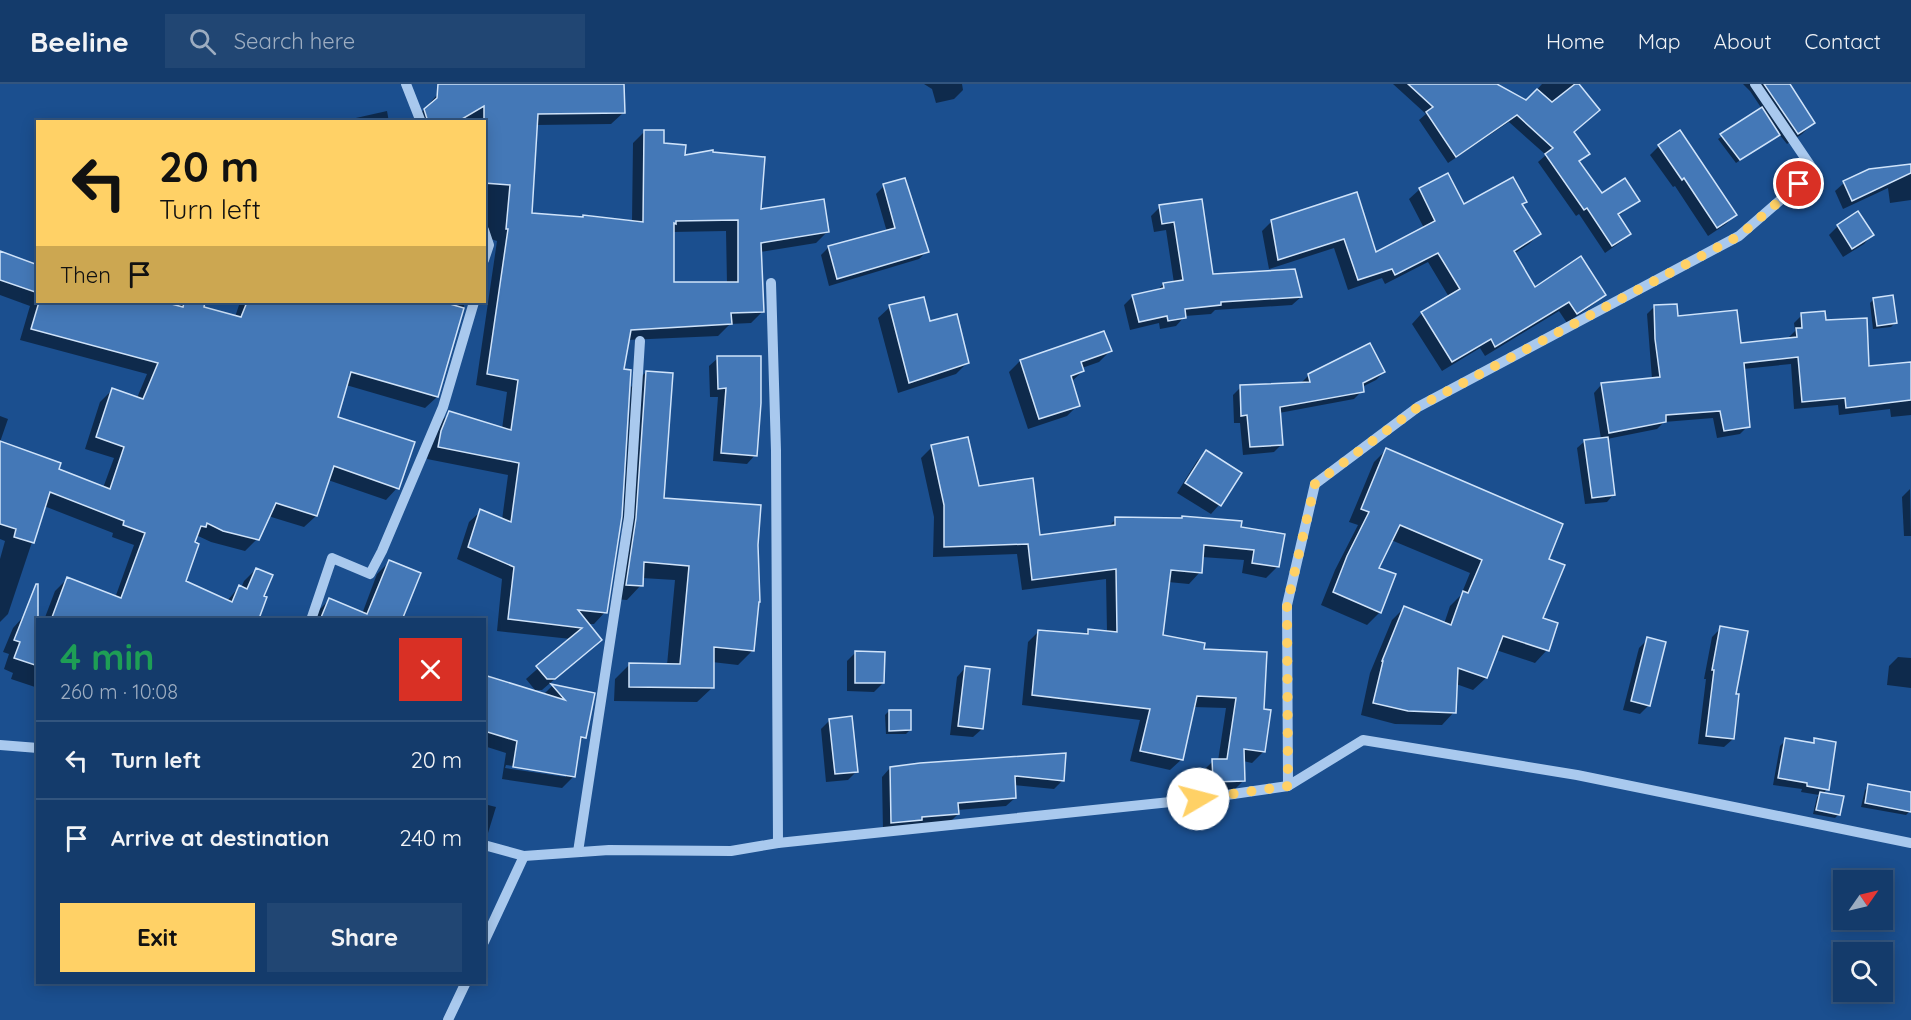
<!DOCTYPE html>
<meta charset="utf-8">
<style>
body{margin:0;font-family:Quicksand,sans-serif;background:#214673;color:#f1f3f6;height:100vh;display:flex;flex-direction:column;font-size:22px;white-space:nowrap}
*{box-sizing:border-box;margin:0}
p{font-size:20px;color:#9dadc1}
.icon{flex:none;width:33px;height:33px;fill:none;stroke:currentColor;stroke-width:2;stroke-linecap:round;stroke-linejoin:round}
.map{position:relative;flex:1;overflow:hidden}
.sheet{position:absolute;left:36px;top:534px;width:450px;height:366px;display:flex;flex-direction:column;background:#143b6b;border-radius:0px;box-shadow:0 3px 15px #0003,0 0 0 2px #33557e}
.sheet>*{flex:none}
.banner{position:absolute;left:36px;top:36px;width:450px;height:183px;border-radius:0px;box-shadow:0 3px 15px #0003,0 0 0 2px #33557e;background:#ffd166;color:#111;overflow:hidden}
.needle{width:39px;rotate:56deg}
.fabs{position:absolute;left:1833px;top:786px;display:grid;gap:12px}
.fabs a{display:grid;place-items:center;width:60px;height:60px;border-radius:0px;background:#143b6b;box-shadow:0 3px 15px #0003,0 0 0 2px #33557e;font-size:30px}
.pin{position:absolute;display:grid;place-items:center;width:51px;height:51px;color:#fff;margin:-26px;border:3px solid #fff;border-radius:50%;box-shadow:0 2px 6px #0007}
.me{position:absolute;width:66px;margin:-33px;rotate:82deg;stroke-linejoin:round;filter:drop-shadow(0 0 4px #0008)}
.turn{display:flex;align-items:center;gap:21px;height:126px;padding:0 24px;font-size:27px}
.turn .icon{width:78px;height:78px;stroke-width:2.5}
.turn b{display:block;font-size:42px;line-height:51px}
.then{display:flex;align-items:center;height:57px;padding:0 24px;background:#0003;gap:12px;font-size:22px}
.round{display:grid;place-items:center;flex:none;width:63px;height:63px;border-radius:0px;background:#214673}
.headline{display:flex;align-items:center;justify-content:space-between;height:102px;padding:0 24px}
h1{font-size:36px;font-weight:800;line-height:45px;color:#1e9e55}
.cta{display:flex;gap:12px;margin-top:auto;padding:12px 24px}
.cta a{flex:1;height:69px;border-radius:0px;background:#ffd166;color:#111;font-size:24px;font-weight:800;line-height:69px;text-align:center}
.cta a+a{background:#214673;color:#f1f3f6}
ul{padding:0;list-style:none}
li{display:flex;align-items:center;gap:18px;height:78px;padding:0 24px;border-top:2px solid #33557e}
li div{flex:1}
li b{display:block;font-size:22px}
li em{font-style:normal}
header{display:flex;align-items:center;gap:36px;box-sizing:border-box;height:84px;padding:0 30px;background:#143b6b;border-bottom:2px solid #33557e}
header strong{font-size:28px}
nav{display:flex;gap:33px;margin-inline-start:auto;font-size:21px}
.search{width:420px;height:54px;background:#214673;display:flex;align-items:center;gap:15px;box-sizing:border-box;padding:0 21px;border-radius:0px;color:#9dadc1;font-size:22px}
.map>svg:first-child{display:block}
.shadow{fill:#0007;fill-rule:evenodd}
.building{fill:#4478b7;stroke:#cfe3fa;stroke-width:1.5;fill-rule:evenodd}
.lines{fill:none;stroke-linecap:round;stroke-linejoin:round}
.minor{stroke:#a9c9ee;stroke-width:10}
.route{stroke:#ffd166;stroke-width:10;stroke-dasharray:0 18}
</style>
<header>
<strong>Beeline</strong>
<div class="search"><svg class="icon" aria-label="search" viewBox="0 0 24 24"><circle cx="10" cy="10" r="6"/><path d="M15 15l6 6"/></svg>Search here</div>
<nav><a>Home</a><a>Map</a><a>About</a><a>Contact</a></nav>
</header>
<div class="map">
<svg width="1911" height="936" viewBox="0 0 1911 936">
<rect width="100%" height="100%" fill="#1b4f8f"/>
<g class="shadow">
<path d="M454,0H623V29L611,40L536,41L531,131L632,138L633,59L645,47L759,127L828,147L816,159L760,168L763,227L751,239L730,240L718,252L627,256L622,287L605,528L594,540H587L600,556L542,606H535L526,595L571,555L497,547L502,495L457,475L469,438L481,427L502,436L508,391L427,375L430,360L438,340L450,329L502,345L507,308L476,301L497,157L484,153V38H413L436,12L457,0ZM726,147L727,200H672V148Z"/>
<polygon points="924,0 962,0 963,6 954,15 936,19 932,5"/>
<polygon points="1393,0 1494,0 1526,18 1542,0 1577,0 1598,26 1573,48 1588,70 1578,78 1601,111 1638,116 1618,132 1629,150 1622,157 1605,169 1579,130 1576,132 1538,78 1546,71 1509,38 1448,79 1419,36 1426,30"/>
<polygon points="1743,0 1788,0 1813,39 1802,50 1787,60 1779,50 1736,79 1718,55 1762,25 1750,7"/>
<polygon points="387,27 389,38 338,38"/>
<polygon points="1659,62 1735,131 1726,140 1708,152 1675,102 1673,103 1650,71"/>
<polygon points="1911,81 1911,116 1890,119 1888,104 1843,125 1835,107 1844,99"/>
<polygon points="884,102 927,167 919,175 829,202 821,171 829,163 887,148 876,110"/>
<polygon points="1420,105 1464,123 1525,117 1521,121 1539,150 1529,160 1514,170 1535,205 1604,210 1594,220 1567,239 1559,227 1485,272 1480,264 1442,287 1412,240 1422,229 1449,213 1428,178 1385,200 1382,194 1348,206 1334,164 1269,185 1262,147 1272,137 1356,110 1375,170 1424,144 1409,115"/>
<polygon points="1200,117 1212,191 1301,213 1292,221 1215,226 1211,230 1185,232 1176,242 1160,245 1159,239 1130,246 1124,221 1133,212 1157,207 1163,200 1174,199 1166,146 1154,148 1151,132 1160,123"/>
<polygon points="1858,129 1872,151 1864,160 1843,173 1829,151 1838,142"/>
<polygon points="0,169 38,182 38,218 158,218 175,222 176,218 203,218 202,224 235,233 240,218 465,218 437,313 425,324 346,301 336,333 397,404 386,416 328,396 316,432 304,443 268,432 257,455 245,467 211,458 196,451 184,498 227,517 239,503 241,504 244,497 256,485 262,513 174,536 44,536 55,507 67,495 115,514 134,461 112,453 113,449 44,422 8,530 0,538 0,475 5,457 0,455 0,332 8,335 0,358 57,385 103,404 114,374 85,365 100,318 112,306 137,314 147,290 20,256 30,222 0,211"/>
<polygon points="1874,215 1895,239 1891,243 1873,245 1870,219"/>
<polygon points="1655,222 1676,234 1740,261 1789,256 1789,253 1795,247 1794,239 1802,231 1824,237 1868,284 1911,279 1911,331 1891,333 1890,325 1839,331 1838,321 1794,325 1791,280 1743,285 1748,342 1740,350 1717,354 1713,334 1664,338 1657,345 1607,355 1614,410 1607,418 1585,420 1577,364 1585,357 1601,355 1594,309 1601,301 1652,295 1647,230"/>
<polygon points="890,223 968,278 956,290 898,309 878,234"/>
<polygon points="1104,248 1110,267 1099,278 1082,284 1083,287 1071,298 1078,321 1067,332 1028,345 1009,288 1020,277"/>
<polygon points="718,274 755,371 747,380 713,377 718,313 710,313 709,282"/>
<polygon points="646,288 662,415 753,566 738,581 712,578 712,604 697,618 614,617 615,595 630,580 667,581 675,496 642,494 641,501 627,516 612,515 622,449 631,303"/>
<polygon points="1384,288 1376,296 1362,303 1362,307 1354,315 1279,329 1282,360 1274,368 1243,371 1240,339 1234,339 1233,311 1241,303 1300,300 1309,291"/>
<polygon points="932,363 978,403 1039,453 1107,444 1116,435 1240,444 1277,483 1266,494 1242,489 1244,476 1202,473 1200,488 1189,500 1168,498 1161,552 1203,566 1263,626 1269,627 1263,668 1252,679 1243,677 1243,697 1232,708 1202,708 1202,688 1213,677 1218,677 1226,624 1193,623 1182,675 1170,686 1130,677 1140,636 1022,621 1028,558 1039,547 1084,551 1089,546 1107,548 1106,495 1022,506 1017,470 933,473 934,433 921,374"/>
<polygon points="1387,365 1547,476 1541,535 1547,566 1535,579 1496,566 1486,594 1473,606 1456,600 1454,628 1442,641 1395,640 1361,631 1370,589 1392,536 1405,523 1444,540 1450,522 1461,511 1470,489 1391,456 1377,485 1380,528 1367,541 1321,521 1335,486 1358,441 1349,438 1374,378"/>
<polygon points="1206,368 1239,390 1219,421 1211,430 1177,409 1197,377"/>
<polygon points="1910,405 1911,452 1904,452 1902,413"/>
<polygon points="389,478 400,536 314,536 317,528 329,516 362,530 377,490"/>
<polygon points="24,532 38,537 38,604 11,595 13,589 4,585 9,570 3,568 13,544"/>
<polygon points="1721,544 1734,611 1733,655 1724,663 1698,660 1706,595 1704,595 1712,553"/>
<polygon points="1648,555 1649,621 1640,630 1623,626 1639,564"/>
<polygon points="856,568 883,599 874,608 847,607 847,577"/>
<polygon points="1898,573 1911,574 1911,608 1911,604 1887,601 1889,582"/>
<polygon points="965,584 982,645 973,653 950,651 957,593"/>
<path d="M484,593L543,611L552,602L593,610L584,653L579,659L574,692L562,704L502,695L506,669L484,662ZM506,681L566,690V693L505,684Z"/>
<polygon points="889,627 910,646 906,650 886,650 885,631"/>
<polygon points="830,636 857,687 848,696 826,698 821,645"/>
<polygon points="1786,656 1811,660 1815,656 1827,705 1823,710 1839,730 1835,734 1813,730 1817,713 1819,711 1801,708 1802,705 1773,701 1780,662"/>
<polygon points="921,681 1063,696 1054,705 1014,701 1015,714 1006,722 957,726 958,730 949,739 883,747 882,693 890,684"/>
<polygon points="1869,702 1911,709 1910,727 1906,731 1861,723 1865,706"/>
<polygon points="484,720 496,723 488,749 484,753"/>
</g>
<g class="building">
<path d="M438,0H624L625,29L538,30L532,129L583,133V131L643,138L644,46H664V59L686,61L685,71L713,66V68L765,73L761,125L824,115L829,148L761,159L764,228L731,229L732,240L631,246L624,285L631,286L622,432L607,529L578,526L602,556L555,595H547L536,582L582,544L508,535L514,483L468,463L480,425L511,438L519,379L438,363L441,347L449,327L511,346L518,296L487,290L508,145H506L510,101L484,99V22L457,38H428L424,25L437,14ZM738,136V198H674V139L676,140V137Z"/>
<polygon points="1408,0 1497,0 1526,16 1537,5 1552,18 1575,0 1579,0 1600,26 1574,48 1590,70 1579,77 1602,109 1625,94 1640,117 1618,130 1631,150 1612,162 1587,124 1584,126 1545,70 1553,64 1517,31 1456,73 1426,28 1433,23"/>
<polygon points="1764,0 1790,0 1815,39 1798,50"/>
<polygon points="1762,23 1780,51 1740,76 1720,50"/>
<polygon points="1680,46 1737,131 1717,144 1684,94 1682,96 1658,61"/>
<polygon points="1911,80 1911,89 1852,117 1843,97 1869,85"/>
<polygon points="1448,89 1464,120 1513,93 1527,118 1522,120 1541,150 1514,167 1535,203 1581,172 1606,211 1577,230 1569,218 1495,263 1491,255 1452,278 1421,228 1460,205 1438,169 1395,191 1392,185 1358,196 1344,155 1278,176 1271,136 1357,108 1376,168 1435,137 1419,104"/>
<polygon points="905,94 929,168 837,195 828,162 895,144 883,100"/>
<polygon points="1202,115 1213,190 1295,185 1302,213 1221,218 1221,221 1185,225 1186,234 1168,237 1167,232 1139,238 1132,211 1164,204 1163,199 1183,196 1174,138 1162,140 1159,121"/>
<polygon points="1858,127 1874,151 1852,165 1837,141"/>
<polygon points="0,167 38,181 38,209 0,196"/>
<polygon points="1893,211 1897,239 1877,242 1873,214"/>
<polygon points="924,213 930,237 957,230 969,279 909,299 889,221"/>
<polygon points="39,218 164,218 183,223 184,218 205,218 204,223 241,233 247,218 443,218 464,224 438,313 351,288 338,333 415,358 399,405 334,382 317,432 276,419 259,456 223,447 207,439 206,443 201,442 195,458 199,460 186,497 232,518 239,501 247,505 256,484 273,491 264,512 267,513 260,532 268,536 51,536 67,493 121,514 145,449 123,441 124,437 50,408 34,459 14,453 16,445 0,440 0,357 61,379 59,385 110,405 124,363 96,353 112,304 143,315 158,279 31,245"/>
<polygon points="1677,220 1678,232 1737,226 1741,259 1797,253 1796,244 1802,244 1801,229 1825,227 1826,236 1867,234 1869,282 1911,278 1911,316 1846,324 1845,314 1802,318 1798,273 1744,279 1750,343 1724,347 1720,327 1666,331 1666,338 1609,349 1601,299 1660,293 1655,255 1654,221"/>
<polygon points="1104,247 1112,267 1081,278 1084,287 1071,292 1080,322 1039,335 1020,276"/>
<polygon points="1370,259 1385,288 1363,299 1364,308 1280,323 1283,361 1250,363 1247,331 1241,332 1240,301 1310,298 1308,290"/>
<polygon points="717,272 761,272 761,319 757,372 721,369 726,304 718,305"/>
<polygon points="646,287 673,289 664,414 761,421 758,461 760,518 759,518 754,567 714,563 714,604 629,603 629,579 680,580 689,482 644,478 643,502 626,501 636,434"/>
<polygon points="968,353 979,402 1033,394 1040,451 1115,441 1115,433 1182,434 1182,432 1242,437 1241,443 1285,450 1279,483 1252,479 1254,466 1204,461 1202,489 1171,486 1163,551 1205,559 1204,565 1267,568 1264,625 1271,626 1265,668 1244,665 1245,697 1213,698 1212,675 1227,675 1236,614 1197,612 1183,676 1140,667 1150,625 1032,611 1038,546 1088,550 1088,545 1117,548 1116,485 1032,496 1028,460 944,463 944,421 931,361"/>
<polygon points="1608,353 1615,411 1592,414 1584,356"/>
<polygon points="1386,364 1563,440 1549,475 1565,481 1543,534 1558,539 1549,567 1503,552 1487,594 1458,584 1456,629 1408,627 1373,619 1383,577 1382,577 1404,522 1451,541 1463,507 1468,509 1482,476 1400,441 1379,484 1396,490 1381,529 1333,508 1347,472 1369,428 1361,425"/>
<polygon points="1206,366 1242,389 1221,422 1185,399"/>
<polygon points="389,476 421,489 402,536 320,536 329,514 367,530"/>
<polygon points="36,500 38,500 38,582 14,574 20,558 14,556"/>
<polygon points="1720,542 1748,547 1736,610 1739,610 1734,655 1706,652 1714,586 1712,586"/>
<polygon points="1647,553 1666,558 1650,622 1631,617"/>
<polygon points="855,567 885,568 884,599 855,599"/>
<polygon points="965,582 990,585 983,645 958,642"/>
<polygon points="484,591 565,616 551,600 595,609 586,654 581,653 575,693 513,683 517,657 484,647"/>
<polygon points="889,626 911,626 911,646 889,647"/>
<polygon points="852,632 858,688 835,690 829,635"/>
<polygon points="1785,654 1814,659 1814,654 1836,658 1829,706 1807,702 1807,699 1778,694"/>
<polygon points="1066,669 1064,697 1015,692 1016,714 958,719 959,730 922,733 922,736 891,739 890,683 920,679"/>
<polygon points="1868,700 1911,708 1911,728 1865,719"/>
<polygon points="1820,708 1844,712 1840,731 1816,726"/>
</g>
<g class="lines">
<g class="minor">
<polyline points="406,0 421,38"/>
<polyline points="484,146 489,161 484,176"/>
<polyline points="771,199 776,367 778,759"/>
<polyline points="311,536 332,474 370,490 382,467 443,323 474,218"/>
<polyline points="0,661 38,664"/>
<polyline points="1288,702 1287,521 1315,400 1418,323 1739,152 1814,87 1755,0"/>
<polyline points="484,761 524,772 609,766 731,767 778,759 1199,715 1288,702 1363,656 1577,691 1911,759"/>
<polyline points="578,768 629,433 640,257"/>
<polyline points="484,858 524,772"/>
<polyline points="448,936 466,898"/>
</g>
</g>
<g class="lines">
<polyline class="route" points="1198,715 1288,702 1287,521 1315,400 1418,323 1739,152 1799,100"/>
</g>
</svg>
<div class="fabs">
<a><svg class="needle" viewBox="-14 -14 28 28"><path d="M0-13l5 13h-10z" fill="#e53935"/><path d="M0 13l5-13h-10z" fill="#9dadc1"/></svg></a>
<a><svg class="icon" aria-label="search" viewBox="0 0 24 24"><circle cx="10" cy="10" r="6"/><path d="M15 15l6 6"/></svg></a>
</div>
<div class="pin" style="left:1799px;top:100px;background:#d93025"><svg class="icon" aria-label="arrive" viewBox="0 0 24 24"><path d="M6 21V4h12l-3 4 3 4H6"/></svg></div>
<svg class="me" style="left:1198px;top:715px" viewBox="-20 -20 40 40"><circle r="19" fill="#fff"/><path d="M0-13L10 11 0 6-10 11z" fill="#ffd166"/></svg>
<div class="banner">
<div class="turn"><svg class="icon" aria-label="left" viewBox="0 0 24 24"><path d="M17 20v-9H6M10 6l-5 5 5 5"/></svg><div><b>20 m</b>Turn left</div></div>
<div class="then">Then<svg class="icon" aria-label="arrive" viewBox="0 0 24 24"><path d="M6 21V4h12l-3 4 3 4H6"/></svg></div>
</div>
<section class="sheet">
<div class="headline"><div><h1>4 min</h1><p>260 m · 10:08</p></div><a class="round" style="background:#d93025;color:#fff"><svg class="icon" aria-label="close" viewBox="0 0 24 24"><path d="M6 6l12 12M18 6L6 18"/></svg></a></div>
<ul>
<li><svg class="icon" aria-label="left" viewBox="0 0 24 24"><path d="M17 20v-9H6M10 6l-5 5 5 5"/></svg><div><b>Turn left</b></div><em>20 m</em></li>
<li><svg class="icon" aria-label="arrive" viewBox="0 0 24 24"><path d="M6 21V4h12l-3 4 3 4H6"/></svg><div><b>Arrive at destination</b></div><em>240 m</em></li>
</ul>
<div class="cta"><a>Exit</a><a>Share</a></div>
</section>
</div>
